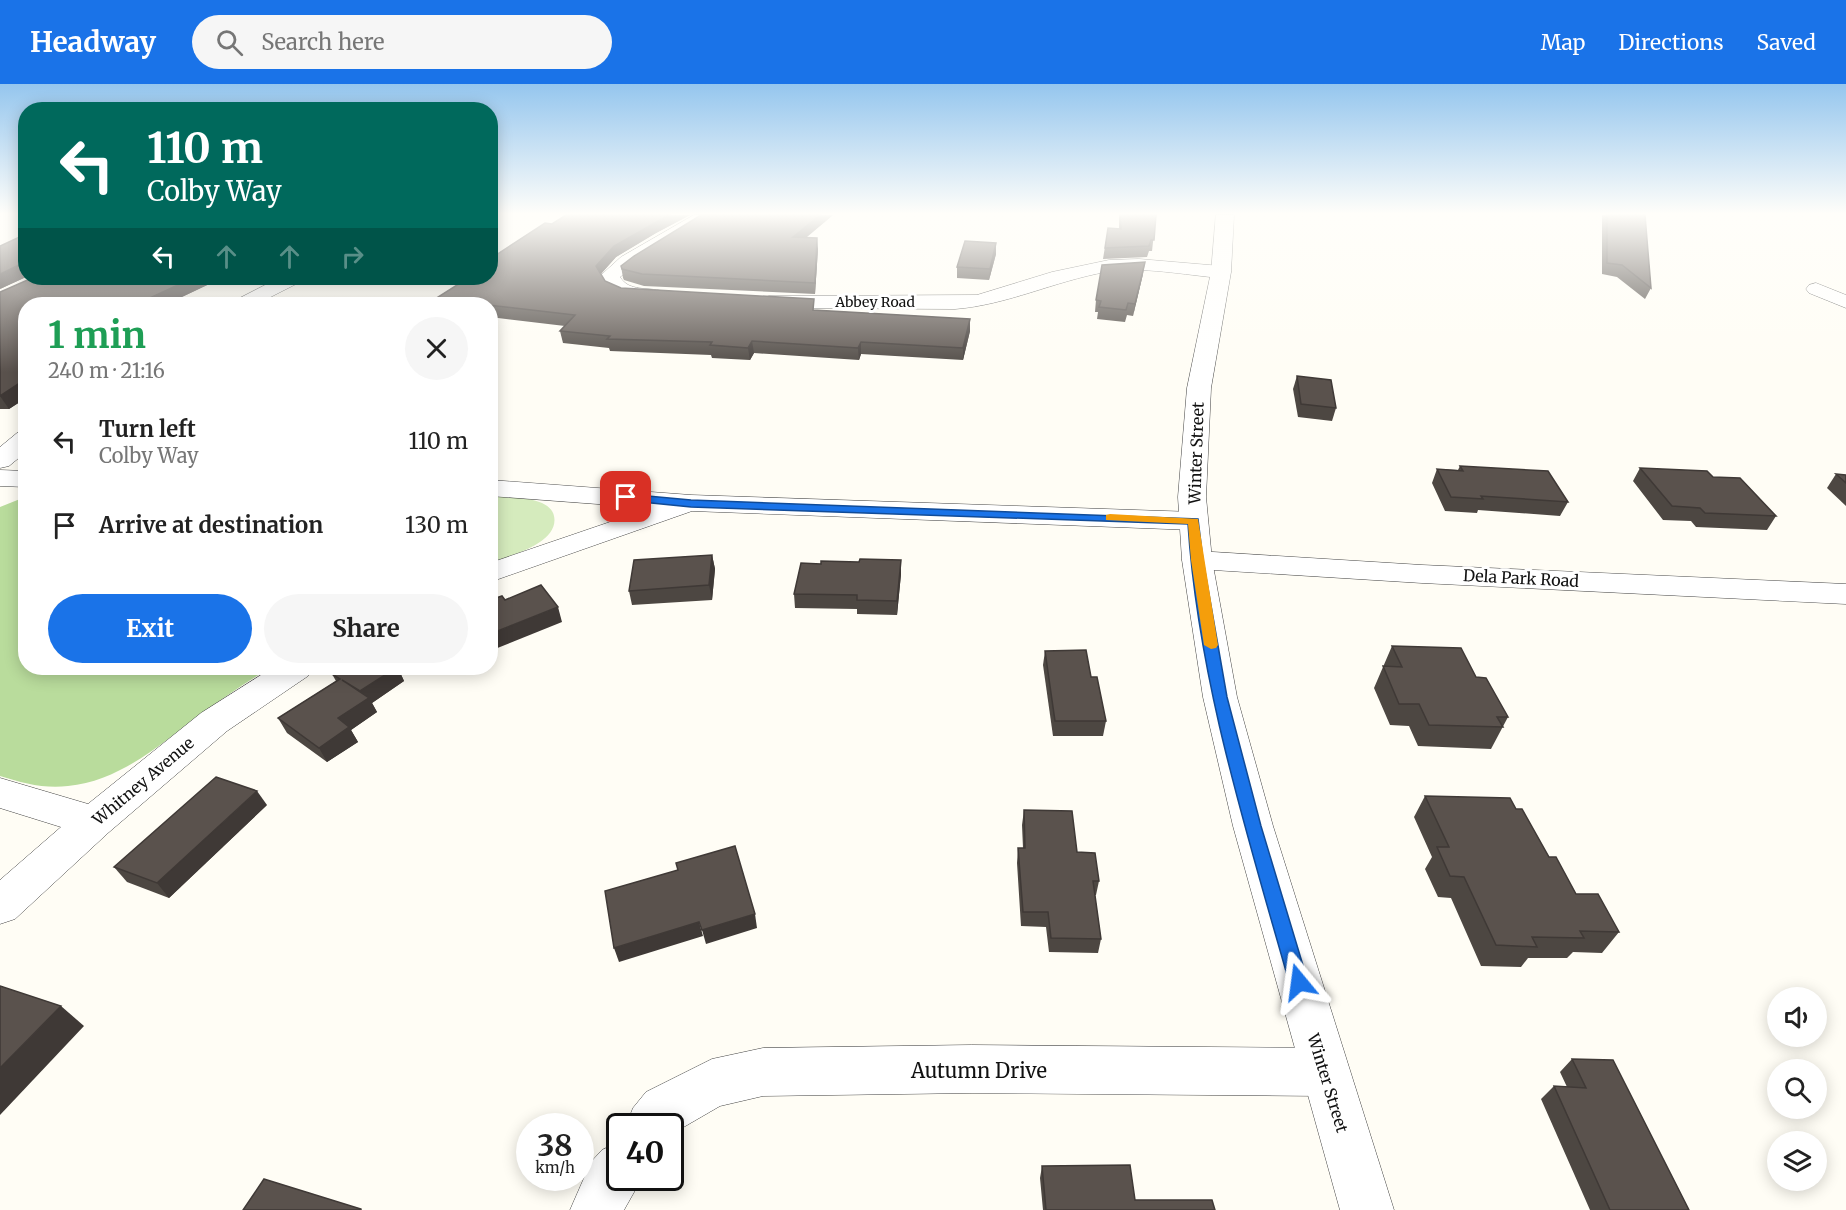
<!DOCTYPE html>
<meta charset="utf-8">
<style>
body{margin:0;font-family:Merriweather,serif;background:#f6f6f6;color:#222;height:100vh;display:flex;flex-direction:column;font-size:22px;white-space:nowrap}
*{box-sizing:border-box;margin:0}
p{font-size:20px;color:#767676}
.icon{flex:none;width:33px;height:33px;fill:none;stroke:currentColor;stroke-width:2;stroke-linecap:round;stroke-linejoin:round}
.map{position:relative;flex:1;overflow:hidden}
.side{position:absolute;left:18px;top:213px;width:480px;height:378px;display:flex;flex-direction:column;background:#fff;border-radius:24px;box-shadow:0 3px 15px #0003}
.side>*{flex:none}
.guide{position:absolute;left:18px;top:18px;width:480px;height:183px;border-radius:24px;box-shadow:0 3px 15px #0003;background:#00695c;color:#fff;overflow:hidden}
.buttons{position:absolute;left:1767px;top:903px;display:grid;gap:12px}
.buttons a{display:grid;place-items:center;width:60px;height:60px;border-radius:50%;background:#fff;box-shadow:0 3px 15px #0003;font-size:30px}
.speed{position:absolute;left:516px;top:1029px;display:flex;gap:12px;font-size:30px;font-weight:700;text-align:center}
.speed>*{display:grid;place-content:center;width:78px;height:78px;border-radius:50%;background:#fff;box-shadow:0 3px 15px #0003;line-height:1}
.speed small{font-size:15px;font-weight:400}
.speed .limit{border:3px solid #111;border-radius:9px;background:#fff;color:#111}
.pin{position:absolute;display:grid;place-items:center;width:51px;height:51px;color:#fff;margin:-26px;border-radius:12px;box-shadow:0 3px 9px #0006}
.me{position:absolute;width:66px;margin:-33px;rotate:344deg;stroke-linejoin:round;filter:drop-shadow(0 0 4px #0008)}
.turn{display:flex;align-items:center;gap:21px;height:126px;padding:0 30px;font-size:27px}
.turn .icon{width:78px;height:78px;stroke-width:2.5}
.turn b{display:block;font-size:42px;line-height:51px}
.lanes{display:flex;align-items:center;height:57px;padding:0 30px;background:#0003;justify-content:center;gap:30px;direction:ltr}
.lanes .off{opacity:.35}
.round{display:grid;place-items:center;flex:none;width:63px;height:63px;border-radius:32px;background:#f6f6f6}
.summary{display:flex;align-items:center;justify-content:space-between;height:102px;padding:0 30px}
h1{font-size:36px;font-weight:700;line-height:45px;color:#1e9e55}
.action{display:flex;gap:12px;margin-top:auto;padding:12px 30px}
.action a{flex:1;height:69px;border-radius:36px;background:#1a73e8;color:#fff;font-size:24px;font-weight:700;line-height:69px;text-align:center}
.action a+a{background:#f6f6f6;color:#222}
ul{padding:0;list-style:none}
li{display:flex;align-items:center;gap:18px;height:84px;padding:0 30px}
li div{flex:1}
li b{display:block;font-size:22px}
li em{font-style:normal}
header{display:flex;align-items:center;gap:36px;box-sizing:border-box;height:84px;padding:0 30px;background:#1a73e8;color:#fff}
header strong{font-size:28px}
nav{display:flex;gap:33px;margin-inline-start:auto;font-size:21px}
.search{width:420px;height:54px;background:#f6f6f6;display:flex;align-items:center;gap:15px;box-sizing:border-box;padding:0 21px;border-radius:33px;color:#767676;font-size:22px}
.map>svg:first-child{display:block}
.green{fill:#d5ebbd}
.forest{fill:#b9dc9c}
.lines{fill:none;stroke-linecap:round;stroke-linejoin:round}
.minor-casing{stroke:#444;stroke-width:1}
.tertiary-casing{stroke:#444;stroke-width:1}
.minor{fill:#fff;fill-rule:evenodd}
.tertiary{fill:#fff;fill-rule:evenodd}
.wall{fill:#4d4742}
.shaded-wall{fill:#3f3936}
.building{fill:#5a524d;stroke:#3f3936;stroke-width:1.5}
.route{fill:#1a73e8;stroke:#114b97;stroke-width:1.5}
.slow{fill:#f59e0b}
.labels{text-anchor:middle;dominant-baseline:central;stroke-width:6;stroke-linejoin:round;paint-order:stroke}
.far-street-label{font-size:14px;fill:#111;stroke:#fff}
.street-label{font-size:16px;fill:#111;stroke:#fff}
.near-street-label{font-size:20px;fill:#111;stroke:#fff}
</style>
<header>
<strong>Headway</strong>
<div class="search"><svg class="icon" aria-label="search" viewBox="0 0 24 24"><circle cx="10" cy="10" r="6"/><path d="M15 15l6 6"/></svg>Search here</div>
<nav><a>Map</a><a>Directions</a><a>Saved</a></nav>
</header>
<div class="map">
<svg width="1846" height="1126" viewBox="0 0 1846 1126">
<rect width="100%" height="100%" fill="#fffdf5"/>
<path class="green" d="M491,412C507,413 526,412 542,419C548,422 553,426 554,432C560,459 509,473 491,478Z"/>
<path class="forest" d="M25,413L26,584H270C246,598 223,614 201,630C161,660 120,697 68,702C45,705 22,699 0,692V423Z"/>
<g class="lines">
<g class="minor-casing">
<g id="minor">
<path d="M694,131H715L635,181L620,193C629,208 648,203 662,207L665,211L662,215C640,221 610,215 600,192L621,173Z"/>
<path d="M1139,175L1221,182L1228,184L1231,188L1228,192L1221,194C1184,191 1143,182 1106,188C1055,197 1007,221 955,225L769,224L762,222L759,218L762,214L769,212L977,211L1052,188L1109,176Z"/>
<polygon points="279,194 303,194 300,198 257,220 233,220 236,216"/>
<polygon points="1816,199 1846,211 1846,224 1809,209 1806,205 1809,201"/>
<polygon points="26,347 26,368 9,382 0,384 0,363 17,349"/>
<polygon points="0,386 26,387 26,403 0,402"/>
<polygon points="490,396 691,411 1194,428 1204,431 1208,437 1204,443 1194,446 692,427 490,498 490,479 651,424 490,412"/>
<polygon points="1197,467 1422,481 1846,500 1846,520 1422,499 1197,485 1186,482 1182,476 1186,470"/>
<polygon points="272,584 313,584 308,592 227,647 108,749 15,835 0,840 0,796 61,743 0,724 0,694 88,720 201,629"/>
<polygon points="972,961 1324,964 1341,971 1348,988 1341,1005 1324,1012 972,1009 763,1012 720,1022 682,1044 670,1058 670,1042 626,1042 633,1024 646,1008 712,975 763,964"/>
<polygon points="620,1058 620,1094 642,1094 624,1126 570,1126 591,1078 602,1066"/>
</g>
</g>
<g class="tertiary-casing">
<polygon id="tertiary" points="1216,131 1234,131 1231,188 1211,304 1206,413 1212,476 1237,613 1273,742 1394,1126 1340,1126 1233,742 1203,613 1182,476 1178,413 1187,304 1211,188"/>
</g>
<use href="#minor" class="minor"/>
<use href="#tertiary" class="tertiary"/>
</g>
<g class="wall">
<polygon points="566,131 690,131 656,149 616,173 601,190 605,197 621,204 814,226 970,235 970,247 963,276 861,270 859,276 754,269 750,276 712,274 711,271 610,267 609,264 563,259 560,247 565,242 490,233 490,220 437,220 435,215"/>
<polygon points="701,131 833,131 806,153 818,165 815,210 644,202 624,196 623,194 621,182"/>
<polygon points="1119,131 1156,131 1152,167 1149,167 1147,173 1103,175 1108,144 1119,145"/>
<polygon points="1602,131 1645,131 1651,204 1645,215 1617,193 1602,190"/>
<polygon points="26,150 26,193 0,205"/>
<polygon points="996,159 996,170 989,196 957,194 957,183"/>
<polygon points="1143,190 1133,232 1127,231 1125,238 1097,235 1098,228 1095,228 1096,216"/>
<polygon points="222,194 167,220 26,220 26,314 9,325 0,325 0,208"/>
<polygon points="1297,292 1336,324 1332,337 1298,333 1293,305"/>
<polygon points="1460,382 1568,418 1560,432 1478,426 1477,429 1445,427 1432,399 1437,385 1458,386"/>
<polygon points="1640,384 1713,393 1776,432 1767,446 1696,443 1691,437 1663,436 1633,397"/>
<polygon points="1836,390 1846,391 1846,422 1827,404"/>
<polygon points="712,471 715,485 712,516 632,521 629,507"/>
<polygon points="901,490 897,531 857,530 857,525 795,524 794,510"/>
<polygon points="1392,562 1476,593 1508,633 1491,665 1418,662 1409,642 1390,641 1374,604"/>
<polygon points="1045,567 1091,593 1106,637 1103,652 1053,652 1043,581"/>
<polygon points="343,584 398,584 404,597 372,619 377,628 351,646 358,658 327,678 287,649 278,634 336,597 332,590"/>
<polygon points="1425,712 1516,725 1549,773 1576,810 1619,848 1602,869 1573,868 1567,874 1528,874 1521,883 1481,882 1451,814 1438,813 1425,785 1432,773 1414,733"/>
<polygon points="267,721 169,814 127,798 114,783"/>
<polygon points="1024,726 1077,768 1099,797 1096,811 1095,811 1101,855 1098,869 1049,868 1046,843 1021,842 1017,779 1018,764 1023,764 1022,741"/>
<polygon points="1572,975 1689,1126 1590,1126 1541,1015 1554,1002 1567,1003 1560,988"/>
<polygon points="1042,1082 1135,1116 1215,1126 1043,1126 1040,1094"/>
</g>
<g class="shaded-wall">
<polygon points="669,131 690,131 656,149 616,173 598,193 596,182 614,162"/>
<polygon points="820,131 833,131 794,164 793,153"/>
<polygon points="817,154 818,165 815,210 815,199"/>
<polygon points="996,159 996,170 989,196 990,185"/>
<polygon points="1145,178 1143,190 1133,232 1135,220"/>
<polygon points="21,180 26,188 26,193 0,205 0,190"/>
<polygon points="193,194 222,194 167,220 137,220"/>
<polygon points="970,235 970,247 963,276 963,264"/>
<polygon points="752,257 754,269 750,276 748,264"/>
<polygon points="861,258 861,270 859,276 858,264"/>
<polygon points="26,295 26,314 9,325 0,312"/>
<polygon points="712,471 715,485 712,516 709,501"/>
<polygon points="901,476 901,490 897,531 897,517"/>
<polygon points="558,523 562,538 490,567 490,550"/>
<polygon points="396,584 398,584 404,597 372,619 377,628 351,646 358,658 327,678 319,664 338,634 365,616 360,607"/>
<polygon points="257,707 267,721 169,814 157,799"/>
<polygon points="755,830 757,844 706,860 702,846"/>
<polygon points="699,838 703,852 619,878 614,864"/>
<polygon points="61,922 84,942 0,1031 0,984"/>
</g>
<g class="building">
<polygon points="566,131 669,131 614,162 596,182 605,197 621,204 814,215 813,226 970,235 963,264 861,258 858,264 752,257 748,264 710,261 712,258 607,255 610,252 560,247 575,231 435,215 468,194 490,194 490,175 545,139 552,140"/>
<polygon points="701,131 820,131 793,153 817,154 815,199 642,190 622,185 621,182 634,172"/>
<polygon points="1120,131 1156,131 1154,156 1151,156 1149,162 1105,164 1108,144 1121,145"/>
<polygon points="1607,131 1645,131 1651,204 1622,181 1607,179"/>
<polygon points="26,150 26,180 21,180 0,190 0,162"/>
<polygon points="965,157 996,159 990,185 957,183"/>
<polygon points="1145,178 1135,220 1128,219 1126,226 1099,223 1101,217 1096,216 1102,181"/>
<polygon points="32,194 193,194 137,220 26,220 26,295 0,312 0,208"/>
<polygon points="1297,292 1331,296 1336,324 1301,320"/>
<polygon points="1460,382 1548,387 1568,418 1481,412 1483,415 1451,413 1437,385 1463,387"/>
<polygon points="1640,384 1707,387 1713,393 1740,394 1776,432 1705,429 1700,424 1672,422"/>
<polygon points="1836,390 1846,391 1846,399"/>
<polygon points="712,471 709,501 629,507 634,476"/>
<polygon points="860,475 901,476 897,517 857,516 857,511 794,510 801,479 821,480 821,477 859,478"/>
<polygon points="541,501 558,523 490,550 490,516 502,512 505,516"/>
<polygon points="1392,562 1461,564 1476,593 1486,594 1508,633 1497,633 1503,643 1429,641 1419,620 1399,620 1383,582 1402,583"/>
<polygon points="1086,566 1091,593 1097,593 1106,637 1055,637 1045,567"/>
<polygon points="343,584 396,584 360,607 342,596 369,614 338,634 349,643 319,664 278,634 340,595 332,590"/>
<polygon points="216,693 257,707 157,799 114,783"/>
<polygon points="1425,712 1510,714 1516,725 1522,725 1549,773 1556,773 1576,810 1598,810 1619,848 1580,847 1584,854 1532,853 1537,863 1496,861 1464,793 1450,792 1437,763 1449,763"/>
<polygon points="1024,726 1072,727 1077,768 1095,769 1099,797 1093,797 1101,855 1051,854 1048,828 1023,828 1018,764 1025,764"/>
<polygon points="735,762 755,830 702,846 699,838 614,864 605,807 678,786 676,779"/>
<polygon points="0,902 61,922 0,984"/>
<polygon points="1572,975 1613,976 1689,1126 1610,1126 1554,1002 1586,1004"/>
<polygon points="1130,1081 1135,1116 1212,1116 1215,1126 1046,1126 1042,1082"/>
<polygon points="264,1095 361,1125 361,1126 243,1126"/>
</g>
<linearGradient id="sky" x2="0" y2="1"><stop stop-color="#95c6ee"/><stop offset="0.45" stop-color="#fffefa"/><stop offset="1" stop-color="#fffefa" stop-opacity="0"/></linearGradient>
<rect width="1846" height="288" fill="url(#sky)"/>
<path class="route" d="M626,410L691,416L1198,435L1203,476L1227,613L1261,742L1308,898L1305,904L1299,907L1292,904L1289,898C1247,749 1198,596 1188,440L691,423L622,416V411Z"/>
<polygon class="slow" points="1110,430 1198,435 1218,561 1216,564 1211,565 1204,561 1191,476 1188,440 1106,436 1106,431"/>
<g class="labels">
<g class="far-street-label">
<text x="875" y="218">Abbey Road</text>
</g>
<g class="street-label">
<text transform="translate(1196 369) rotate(-88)">Winter Street</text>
<text transform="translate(1521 494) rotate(3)">Dela Park Road</text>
<text transform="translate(143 697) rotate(-40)">Whitney Avenue</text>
<text transform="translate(1328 999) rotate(73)">Winter Street</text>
</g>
<g class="near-street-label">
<text x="979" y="986">Autumn Drive</text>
</g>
</g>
</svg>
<div class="buttons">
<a><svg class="icon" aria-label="sound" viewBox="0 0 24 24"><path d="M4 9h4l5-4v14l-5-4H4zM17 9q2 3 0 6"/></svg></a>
<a><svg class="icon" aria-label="search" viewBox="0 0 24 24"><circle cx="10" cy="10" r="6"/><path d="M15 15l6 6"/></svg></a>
<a><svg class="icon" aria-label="layers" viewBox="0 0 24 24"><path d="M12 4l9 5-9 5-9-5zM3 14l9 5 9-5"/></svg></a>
</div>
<div class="speed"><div>38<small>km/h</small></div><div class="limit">40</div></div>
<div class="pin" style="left:626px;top:413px;background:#d93025"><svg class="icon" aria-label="arrive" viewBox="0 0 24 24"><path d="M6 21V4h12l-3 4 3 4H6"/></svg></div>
<svg class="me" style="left:1299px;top:898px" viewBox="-20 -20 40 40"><path d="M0-17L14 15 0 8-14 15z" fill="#1a73e8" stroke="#fff" stroke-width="4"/></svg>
<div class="guide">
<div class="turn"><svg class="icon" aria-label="left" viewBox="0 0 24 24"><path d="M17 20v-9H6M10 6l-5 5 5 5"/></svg><div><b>110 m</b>Colby Way</div></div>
<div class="lanes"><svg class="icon" aria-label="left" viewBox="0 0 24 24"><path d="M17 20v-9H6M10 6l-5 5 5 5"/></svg><svg class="icon off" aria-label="ahead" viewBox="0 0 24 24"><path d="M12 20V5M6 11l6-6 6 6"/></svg><svg class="icon off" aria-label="ahead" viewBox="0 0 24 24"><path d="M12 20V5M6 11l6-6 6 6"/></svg><svg class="icon off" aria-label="right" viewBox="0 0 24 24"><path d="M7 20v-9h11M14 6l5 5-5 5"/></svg></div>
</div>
<section class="side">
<div class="summary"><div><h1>1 min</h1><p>240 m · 21:16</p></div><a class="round"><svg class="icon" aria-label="close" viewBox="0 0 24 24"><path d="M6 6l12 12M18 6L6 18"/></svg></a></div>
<ul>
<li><svg class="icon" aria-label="left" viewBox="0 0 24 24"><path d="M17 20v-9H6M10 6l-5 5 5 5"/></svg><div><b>Turn left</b><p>Colby Way</p></div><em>110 m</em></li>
<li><svg class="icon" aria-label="arrive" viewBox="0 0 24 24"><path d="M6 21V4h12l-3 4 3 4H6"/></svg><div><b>Arrive at destination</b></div><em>130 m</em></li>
</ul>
<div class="action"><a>Exit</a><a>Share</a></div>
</section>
</div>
